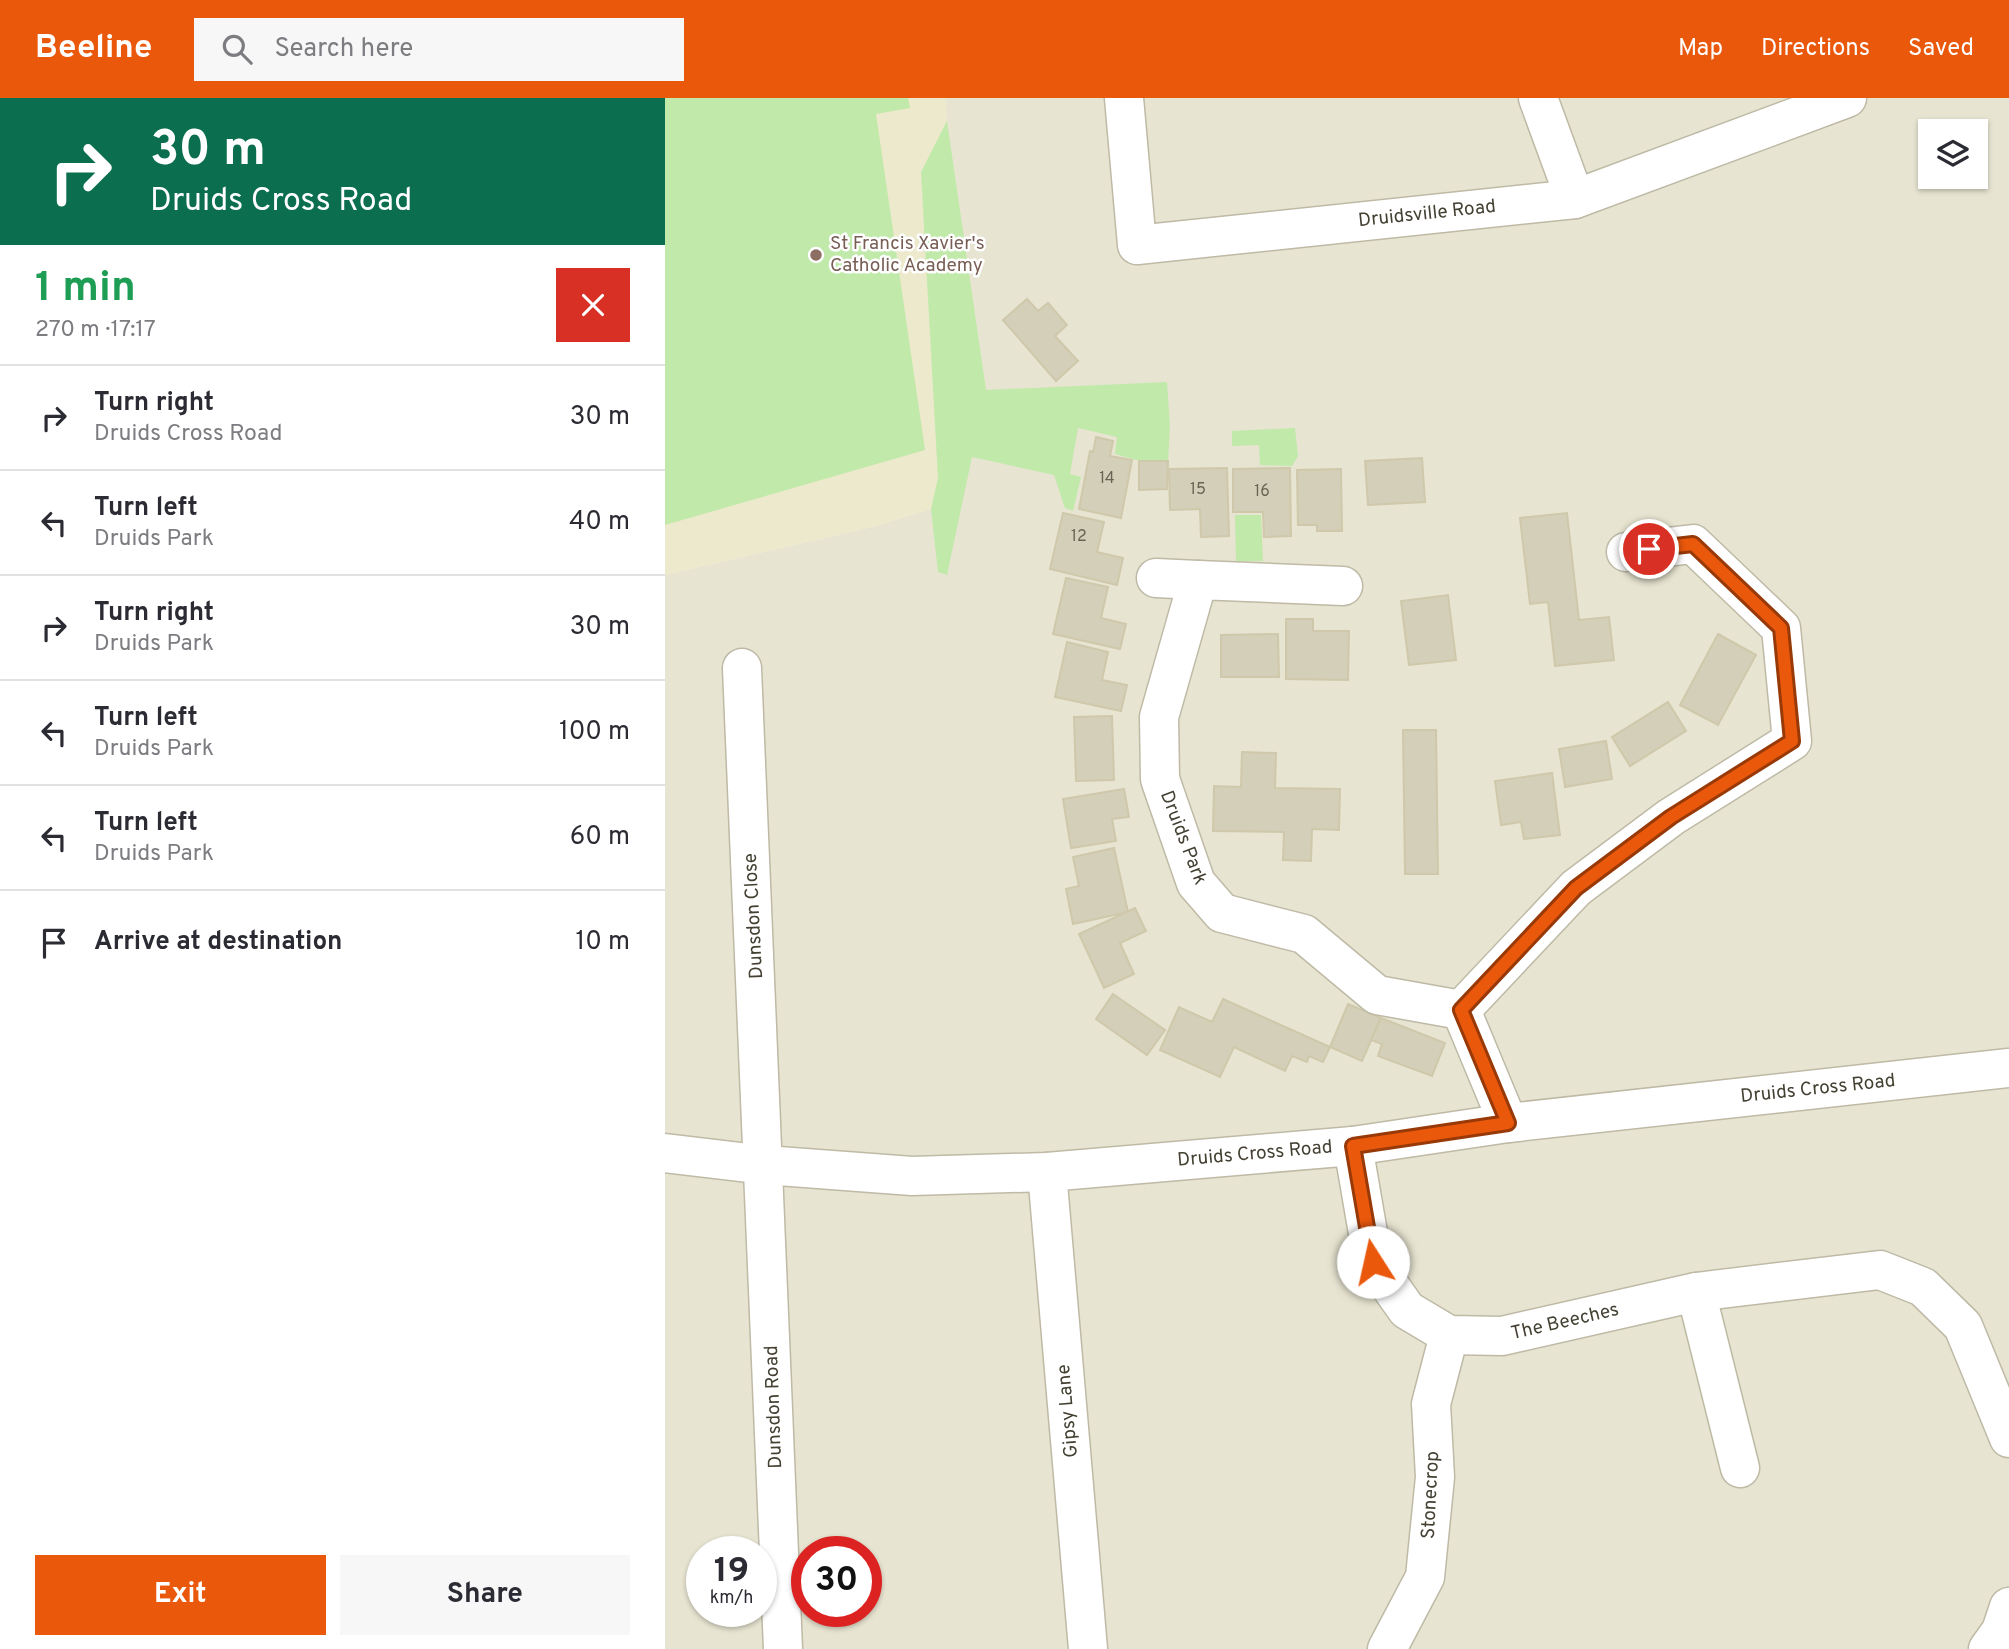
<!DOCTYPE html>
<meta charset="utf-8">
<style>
body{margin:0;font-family:Overpass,sans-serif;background:#f7f7f7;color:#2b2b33;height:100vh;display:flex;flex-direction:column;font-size:26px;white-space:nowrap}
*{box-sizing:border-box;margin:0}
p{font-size:23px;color:#7c7c81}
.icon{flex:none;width:38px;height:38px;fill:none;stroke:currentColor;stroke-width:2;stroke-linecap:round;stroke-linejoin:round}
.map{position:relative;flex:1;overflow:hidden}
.details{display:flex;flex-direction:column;background:#fff;width:665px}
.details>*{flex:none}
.banner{background:#0b6e4f;color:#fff;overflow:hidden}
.tools{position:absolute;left:1253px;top:21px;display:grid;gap:14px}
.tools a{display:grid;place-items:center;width:70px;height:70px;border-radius:0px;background:#fff;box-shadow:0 2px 5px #0004;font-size:35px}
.speed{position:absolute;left:21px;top:1438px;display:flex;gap:14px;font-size:35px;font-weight:700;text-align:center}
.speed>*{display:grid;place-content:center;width:91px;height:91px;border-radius:50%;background:#fff;box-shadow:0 2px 5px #0004;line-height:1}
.speed small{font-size:18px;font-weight:400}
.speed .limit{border:10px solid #d22;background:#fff;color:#111}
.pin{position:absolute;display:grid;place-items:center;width:60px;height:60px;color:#fff;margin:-30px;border:4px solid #fff;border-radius:50%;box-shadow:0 2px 7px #0007}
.me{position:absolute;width:77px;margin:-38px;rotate:350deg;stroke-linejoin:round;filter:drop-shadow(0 0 5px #0008)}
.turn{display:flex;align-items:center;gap:24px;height:147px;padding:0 35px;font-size:32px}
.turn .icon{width:91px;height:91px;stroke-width:2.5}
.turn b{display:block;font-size:49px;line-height:60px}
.round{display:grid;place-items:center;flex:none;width:74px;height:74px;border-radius:0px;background:#f7f7f7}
.head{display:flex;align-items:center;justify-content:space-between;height:119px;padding:0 35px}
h1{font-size:42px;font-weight:700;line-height:52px;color:#1e9e55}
.cta{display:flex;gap:14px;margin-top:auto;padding:14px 35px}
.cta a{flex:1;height:80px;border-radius:0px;background:#ea580c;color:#fff;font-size:28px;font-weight:700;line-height:80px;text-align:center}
.cta a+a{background:#f7f7f7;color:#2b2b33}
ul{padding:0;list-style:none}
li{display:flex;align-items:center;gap:21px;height:105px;padding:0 35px;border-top:2px solid #e1e1e2}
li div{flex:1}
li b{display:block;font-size:26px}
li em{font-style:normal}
header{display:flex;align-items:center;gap:42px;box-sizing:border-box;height:98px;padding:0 35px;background:#ea580c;color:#fff}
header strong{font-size:33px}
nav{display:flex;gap:38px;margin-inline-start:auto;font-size:24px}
.search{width:490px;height:63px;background:#f7f7f7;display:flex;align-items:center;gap:18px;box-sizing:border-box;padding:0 24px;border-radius:0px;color:#7c7c81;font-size:26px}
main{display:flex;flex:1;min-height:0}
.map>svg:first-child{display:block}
.residential{fill:#e7e4d1;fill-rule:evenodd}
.education{fill:#ece9cc}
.green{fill:#c0e9aa}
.building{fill:#d4cfb8;stroke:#cfc8ab;stroke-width:2}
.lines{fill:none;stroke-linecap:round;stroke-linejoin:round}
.minor-casing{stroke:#bebaa6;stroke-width:41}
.minor{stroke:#fff;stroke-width:38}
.route-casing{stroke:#983908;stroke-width:18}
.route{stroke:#ea580c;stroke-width:12}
.education-dot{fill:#8d6e63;stroke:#fff;stroke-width:2.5}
.labels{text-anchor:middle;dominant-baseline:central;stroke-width:5;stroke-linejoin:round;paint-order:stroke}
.number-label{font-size:16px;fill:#686454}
.street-label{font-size:19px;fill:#444133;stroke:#fff}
.education-label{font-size:19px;fill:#785e54;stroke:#fff;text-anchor:start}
</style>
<header>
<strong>Beeline</strong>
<div class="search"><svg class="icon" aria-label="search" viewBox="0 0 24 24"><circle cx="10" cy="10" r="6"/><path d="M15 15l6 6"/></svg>Search here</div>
<nav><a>Map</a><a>Directions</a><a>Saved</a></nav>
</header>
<main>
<section class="details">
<div class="banner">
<div class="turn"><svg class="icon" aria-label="right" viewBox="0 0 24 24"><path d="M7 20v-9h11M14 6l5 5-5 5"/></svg><div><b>30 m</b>Druids Cross Road</div></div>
</div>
<div class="head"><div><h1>1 min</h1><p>270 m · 17:17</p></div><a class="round" style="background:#d93025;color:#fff"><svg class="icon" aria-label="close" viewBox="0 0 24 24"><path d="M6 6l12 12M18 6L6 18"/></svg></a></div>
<ul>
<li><svg class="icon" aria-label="right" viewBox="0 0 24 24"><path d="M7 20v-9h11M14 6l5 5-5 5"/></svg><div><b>Turn right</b><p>Druids Cross Road</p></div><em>30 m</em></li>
<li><svg class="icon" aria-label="left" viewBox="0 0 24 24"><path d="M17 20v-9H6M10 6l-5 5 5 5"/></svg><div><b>Turn left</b><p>Druids Park</p></div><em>40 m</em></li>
<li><svg class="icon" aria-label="right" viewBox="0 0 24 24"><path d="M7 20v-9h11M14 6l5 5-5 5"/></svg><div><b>Turn right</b><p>Druids Park</p></div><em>30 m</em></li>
<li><svg class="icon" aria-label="left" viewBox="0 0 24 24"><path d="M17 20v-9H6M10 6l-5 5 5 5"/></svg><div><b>Turn left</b><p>Druids Park</p></div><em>100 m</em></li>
<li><svg class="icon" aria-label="left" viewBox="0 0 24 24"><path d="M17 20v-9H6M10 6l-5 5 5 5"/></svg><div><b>Turn left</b><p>Druids Park</p></div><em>60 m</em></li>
<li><svg class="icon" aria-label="arrive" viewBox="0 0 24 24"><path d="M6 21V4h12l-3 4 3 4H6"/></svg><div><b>Arrive at destination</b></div><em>10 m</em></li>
</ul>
<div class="cta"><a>Exit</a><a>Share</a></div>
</section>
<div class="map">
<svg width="1344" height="1551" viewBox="0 0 1344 1551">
<rect width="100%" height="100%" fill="#f2f1e3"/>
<path class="residential" d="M281,0H1344V1551H0V477L207,429L266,411ZM1265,33H1311V79H1265ZM37,1454H96V1514H37ZM142,1454H201V1514H142Z"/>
<polygon class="education" points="0,0 281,0 282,23 321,292 307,359 266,411 207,429 0,477"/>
<g class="green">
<polygon points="0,0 243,0 245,10 211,16 260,352 0,427"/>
<polygon points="282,23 321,292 502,284 505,329 503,363 475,363 450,356 452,339 413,330 405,376 416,379 408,413 400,410 389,377 307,359 282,477 273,474 266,411 273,380 256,74"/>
<polygon points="630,330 633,358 627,368 595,367 594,347 567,348 567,333"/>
<polygon points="570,417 596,417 598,463 571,463"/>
</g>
<g class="building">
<polygon points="362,201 373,213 383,205 402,227 390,238 413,263 391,283 338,222"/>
<polygon points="431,339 448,343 445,358 467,362 456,420 414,411 425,353 428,354"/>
<polygon points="757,360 760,404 703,407 700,363"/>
<polygon points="474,363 503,363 502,391 474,392"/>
<polygon points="562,370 564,438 536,439 535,411 505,412 504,371"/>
<polygon points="625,370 626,438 599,439 598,414 568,414 568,371"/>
<polygon points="676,371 677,433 652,433 652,427 633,427 632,372"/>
<polygon points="398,415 439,424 432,454 458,460 452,487 385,471"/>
<polygon points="902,415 914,522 944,519 949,562 890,568 883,504 865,506 855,420"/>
<polygon points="401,480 443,489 436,520 461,526 455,551 388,536"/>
<polygon points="783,497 791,562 744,567 736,503"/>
<polygon points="621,521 648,521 648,533 684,533 683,582 621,581"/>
<polygon points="613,536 614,579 556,579 556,537"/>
<polygon points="1053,536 1091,557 1053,627 1015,607"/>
<polygon points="402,544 443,554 437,582 462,587 456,613 390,599"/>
<polygon points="1003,604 1021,633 965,668 947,639"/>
<polygon points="447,618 449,682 411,683 409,619"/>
<polygon points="738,632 771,632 773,776 740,776"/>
<polygon points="941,643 947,681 900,689 894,651"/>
<polygon points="577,654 611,655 610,690 675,691 674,732 647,731 646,763 618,762 619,734 548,733 549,688 576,689"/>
<polygon points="887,675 895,737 859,741 856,724 836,727 830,683"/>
<polygon points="459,691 464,719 447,721 451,743 406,750 398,701"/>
<polygon points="449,750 463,814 408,826 401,791 414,788 408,759"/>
<polygon points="470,810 481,833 455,845 469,876 439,890 414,836"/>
<polygon points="448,896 500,932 482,957 431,921"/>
<polygon points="558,901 665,949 658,964 644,958 642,964 627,958 620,973 569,949 555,979 495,952 514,909 547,924"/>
<polygon points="683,906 716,920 697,963 665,949"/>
<polygon points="716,920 780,945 767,978 713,958 717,946 706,942"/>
</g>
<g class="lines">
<g class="minor-casing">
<g id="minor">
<polyline points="459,0 472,147 910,101 1182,0"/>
<polyline points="873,0 910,101"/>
<polyline points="491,480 533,482"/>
<polyline points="678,488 533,482 494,619 495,681 531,785 557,815 639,836 712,897 796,912 843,1025"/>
<polyline points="77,570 118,1551"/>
<polyline points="796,912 911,790 1006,719 1127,643 1116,530 1028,446 961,454"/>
<polyline points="688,1048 708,1164 742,1212 784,1237 837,1238 1031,1194 1075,1370"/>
<polyline points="0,1055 100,1067 247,1078 382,1074 688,1048 843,1025 1344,970"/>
<polyline points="382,1074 423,1551"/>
<polyline points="1031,1194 1215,1172 1258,1189 1298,1228 1344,1340"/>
<polyline points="722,1551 760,1479 770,1379 766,1306 784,1237"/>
<polyline points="1323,1551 1336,1533 1344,1509"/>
</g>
</g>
<use href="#minor" class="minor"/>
</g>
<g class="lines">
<g class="route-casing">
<polyline id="route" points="708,1164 688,1048 843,1025 796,912 911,790 1006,719 1127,643 1116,530 1028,446 984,451"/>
</g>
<use href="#route" class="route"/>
</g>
<circle class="education-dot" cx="151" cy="157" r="7"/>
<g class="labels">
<g class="number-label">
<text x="442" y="381">14</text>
<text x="533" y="392">15</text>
<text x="597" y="394">16</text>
<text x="414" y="439">12</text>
</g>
<g class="street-label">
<text transform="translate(762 116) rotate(-6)">Druidsville Road</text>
<text transform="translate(518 740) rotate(69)">Druids Park</text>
<text transform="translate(89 818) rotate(-93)">Dunsdon Close</text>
<text transform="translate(1153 991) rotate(-6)">Druids Cross Road</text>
<text transform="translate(590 1056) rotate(-5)">Druids Cross Road</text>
<text transform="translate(900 1224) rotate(-13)">The Beeches</text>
<text transform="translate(109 1309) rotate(-92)">Dunsdon Road</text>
<text transform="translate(403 1313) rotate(-95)">Gipsy Lane</text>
<text transform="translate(766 1397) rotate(-87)">Stonecrop</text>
</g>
<g class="education-label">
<text x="165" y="146">St Francis Xavier's<tspan x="165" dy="22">Catholic Academy</tspan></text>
</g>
</g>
</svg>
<div class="tools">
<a><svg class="icon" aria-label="layers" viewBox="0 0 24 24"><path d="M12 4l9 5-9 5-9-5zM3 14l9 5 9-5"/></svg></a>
</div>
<div class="speed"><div>19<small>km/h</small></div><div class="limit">30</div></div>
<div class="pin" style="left:984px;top:451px;background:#d93025"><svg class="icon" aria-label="arrive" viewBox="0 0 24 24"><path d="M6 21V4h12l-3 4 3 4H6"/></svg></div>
<svg class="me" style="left:708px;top:1164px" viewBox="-20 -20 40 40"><circle r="19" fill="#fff"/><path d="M0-13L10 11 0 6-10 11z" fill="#ea580c"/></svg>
</div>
</main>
